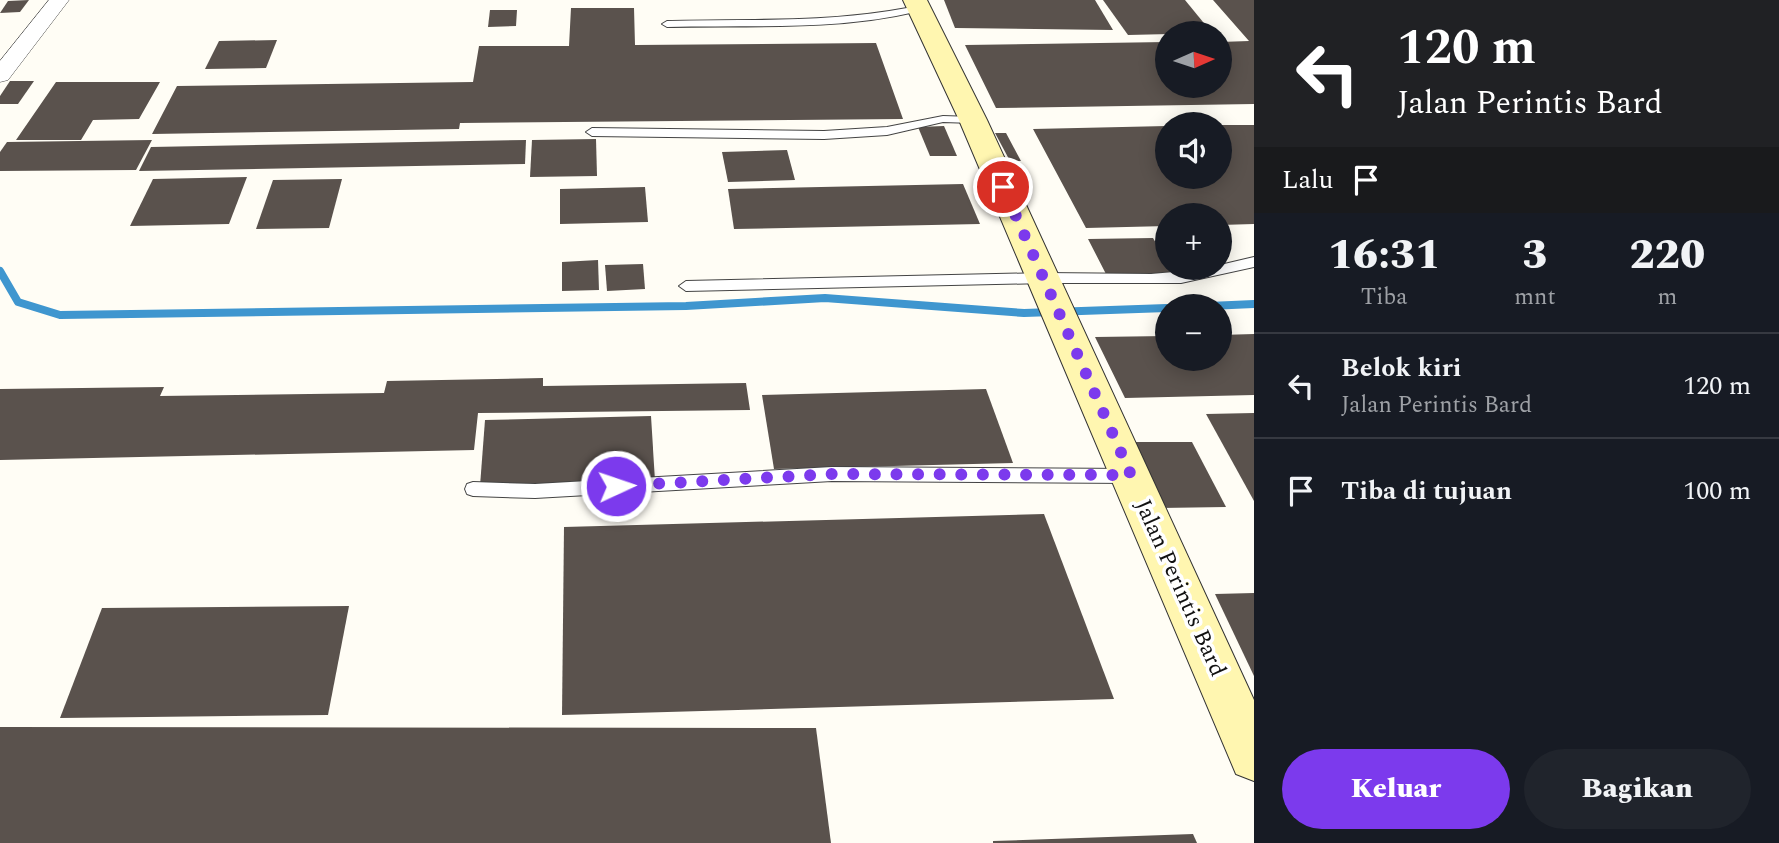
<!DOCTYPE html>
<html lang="id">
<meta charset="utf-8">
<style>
body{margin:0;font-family:Spectral,serif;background:#20242c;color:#f1f3f6;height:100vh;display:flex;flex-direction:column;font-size:26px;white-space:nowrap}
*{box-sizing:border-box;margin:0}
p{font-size:23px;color:#9ea1a6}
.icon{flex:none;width:38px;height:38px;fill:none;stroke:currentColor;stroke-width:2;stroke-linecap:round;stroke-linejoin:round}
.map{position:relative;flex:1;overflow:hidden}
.drawer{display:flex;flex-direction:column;background:#171b24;width:525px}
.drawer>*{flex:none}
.hud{background:#202124;color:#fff;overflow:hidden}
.needle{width:46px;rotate:87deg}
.controls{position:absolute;left:1155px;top:21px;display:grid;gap:14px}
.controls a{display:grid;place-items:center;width:77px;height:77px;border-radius:50%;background:#171b24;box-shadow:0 4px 18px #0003;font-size:35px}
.pin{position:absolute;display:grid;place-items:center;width:60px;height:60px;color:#fff;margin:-30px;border:4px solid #fff;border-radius:50%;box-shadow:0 2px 7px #0007}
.me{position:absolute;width:77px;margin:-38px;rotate:87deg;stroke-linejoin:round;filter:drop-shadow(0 0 5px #0008)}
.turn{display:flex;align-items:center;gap:24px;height:147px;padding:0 28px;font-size:32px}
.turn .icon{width:91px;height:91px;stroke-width:2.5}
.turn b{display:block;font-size:49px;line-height:60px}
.then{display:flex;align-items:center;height:66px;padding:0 28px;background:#0003;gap:14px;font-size:26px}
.eta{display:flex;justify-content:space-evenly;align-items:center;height:119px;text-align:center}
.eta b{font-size:42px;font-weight:800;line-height:49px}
.action{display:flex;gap:14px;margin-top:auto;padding:14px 28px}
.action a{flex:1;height:80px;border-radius:42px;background:#7c3aed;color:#fff;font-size:28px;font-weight:800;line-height:80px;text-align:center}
.action a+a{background:#20242c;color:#f1f3f6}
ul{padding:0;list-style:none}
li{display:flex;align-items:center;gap:21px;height:105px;padding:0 28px;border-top:2px solid #363941}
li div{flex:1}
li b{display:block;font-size:26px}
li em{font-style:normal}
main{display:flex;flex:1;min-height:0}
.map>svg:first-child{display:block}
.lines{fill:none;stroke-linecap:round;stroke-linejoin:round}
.stream{stroke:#3f96cf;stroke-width:8}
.building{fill:#5a524d}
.lane-casing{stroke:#444;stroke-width:2}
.street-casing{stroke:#444;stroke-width:1}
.secondary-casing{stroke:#333;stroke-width:2}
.lane{fill:#fff;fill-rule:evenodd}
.street{fill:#fff;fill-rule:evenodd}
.secondary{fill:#fff6b0;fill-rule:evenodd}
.route{stroke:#7c3aed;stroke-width:12;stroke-dasharray:0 21.6}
.labels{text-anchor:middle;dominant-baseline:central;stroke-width:7;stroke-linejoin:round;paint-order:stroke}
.street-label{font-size:23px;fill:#111;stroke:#fff}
</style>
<main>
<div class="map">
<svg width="1254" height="843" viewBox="0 0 1254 843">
<rect width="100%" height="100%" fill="#fffdf5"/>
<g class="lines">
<g class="stream">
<polyline points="0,271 18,302 60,315 686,306 825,298 1024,313 1167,308"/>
<polyline points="1209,306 1254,304"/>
</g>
</g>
<g class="building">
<polygon points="29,0 20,12 0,13 8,1"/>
<polygon points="944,0 1095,0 1113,30 955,28"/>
<polygon points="1103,0 1185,0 1212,33 1128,35"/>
<polygon points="1213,0 1254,0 1254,104 996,108 965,45 1167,42 1167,86 1220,86 1220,42 1249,41"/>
<polygon points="571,8 634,8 635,45 876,43 903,119 460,123 459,129 152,134 177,86 473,82 479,46 569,46"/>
<polygon points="490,10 517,10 516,26 488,27"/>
<polygon points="277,40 266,68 205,69 219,41"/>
<polygon points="10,81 34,81 18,104 0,104 0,96"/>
<polygon points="56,82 160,82 139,119 93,120 81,140 16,140"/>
<polygon points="1220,125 1254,125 1254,224 1220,225 1220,215 1167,215 1167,226 1086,228 1033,129 1167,126 1167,177 1220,177"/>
<polygon points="944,126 957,156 930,156 918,127"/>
<polygon points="995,133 1006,133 1021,161 1010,161"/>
<polygon points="596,139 597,176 530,177 532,140"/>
<polygon points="152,140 136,170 0,171 0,152 7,142"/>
<polygon points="526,140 525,164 139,171 151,147"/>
<polygon points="787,150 795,180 728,182 722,152"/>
<polygon points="247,177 229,224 130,226 153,179"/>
<polygon points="342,179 329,228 256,229 273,180"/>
<polygon points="963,184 980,224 734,229 728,189"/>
<polygon points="645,187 648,222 560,224 560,189"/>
<polygon points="1153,238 1167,262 1167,268 1171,268 1174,273 1106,274 1088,239"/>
<polygon points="598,260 599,290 562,291 562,262"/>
<polygon points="643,264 645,289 607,291 605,265"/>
<polygon points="1254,334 1254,395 1125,398 1095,337 1167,336 1167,359 1220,359 1220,335"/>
<polygon points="543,378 543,386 746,383 750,410 478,413 474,450 0,460 0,389 164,387 160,396 384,393 387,381"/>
<polygon points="986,389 1013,463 774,469 762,395"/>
<polygon points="1254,413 1254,501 1206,414"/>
<polygon points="651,416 655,481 480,486 485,420"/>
<polygon points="1130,442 1192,442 1226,507 1160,508"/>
<polygon points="1044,514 1114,699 562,715 564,527"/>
<polygon points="1254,593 1254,676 1215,594"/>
<polygon points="349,606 328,715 60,718 102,608"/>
<polygon points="0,727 816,728 831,843 0,843"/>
<polygon points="1193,834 1197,843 993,843 993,841"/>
</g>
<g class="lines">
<g class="lane-casing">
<g id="lane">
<path d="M912,0L921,1L915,12C834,31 749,25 667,27L662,24L667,21C747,19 829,23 907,8Z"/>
<polygon points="943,116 973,117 979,120 973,123 943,122 887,135 824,139 592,136 586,132 592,128 824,131 887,127"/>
<polygon points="1254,257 1254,267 1181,283 1044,283 686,291 679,286 686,281 1044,273 1151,274 1220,268 1220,265"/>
<polygon points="832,467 1131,469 1137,471 1139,476 1137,481 1131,483 832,481 535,498 473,496 467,494 465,489 467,484 473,482 535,484"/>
</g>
</g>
<g class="street-casing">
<polygon id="street" points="49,0 69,0 8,80 0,82 0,61"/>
</g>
<g class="secondary-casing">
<polygon id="secondary" points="903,0 927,0 987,120 1254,700 1254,781 1236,774 959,120"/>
</g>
<use href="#lane" class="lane"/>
<use href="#street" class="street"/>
<use href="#secondary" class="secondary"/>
</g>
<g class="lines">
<polyline class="route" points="616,486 832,474 1131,475 1003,187"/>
</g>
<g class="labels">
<g class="street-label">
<text transform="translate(1180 588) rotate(66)">Jalan Perintis Bard</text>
</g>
</g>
</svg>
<div class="controls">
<a><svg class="needle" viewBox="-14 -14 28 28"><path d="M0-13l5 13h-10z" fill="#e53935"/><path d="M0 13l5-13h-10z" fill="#9ea1a6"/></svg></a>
<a><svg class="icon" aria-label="sound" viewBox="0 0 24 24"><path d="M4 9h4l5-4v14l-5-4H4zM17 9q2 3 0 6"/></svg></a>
<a>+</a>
<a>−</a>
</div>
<div class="pin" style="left:1003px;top:187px;background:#d93025"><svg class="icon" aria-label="arrive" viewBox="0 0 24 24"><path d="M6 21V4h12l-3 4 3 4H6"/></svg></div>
<svg class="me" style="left:616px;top:486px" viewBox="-20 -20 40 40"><circle r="17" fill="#7c3aed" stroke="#fff" stroke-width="3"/><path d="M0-11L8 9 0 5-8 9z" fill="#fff"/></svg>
</div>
<section class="drawer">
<div class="hud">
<div class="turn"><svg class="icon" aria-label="left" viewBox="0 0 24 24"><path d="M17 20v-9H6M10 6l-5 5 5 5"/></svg><div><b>120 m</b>Jalan Perintis Bard</div></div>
<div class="then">Lalu<svg class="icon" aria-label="arrive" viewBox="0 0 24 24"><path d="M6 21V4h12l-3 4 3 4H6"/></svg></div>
</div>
<div class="eta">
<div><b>16:31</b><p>Tiba</p></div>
<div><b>3</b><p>mnt</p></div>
<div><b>220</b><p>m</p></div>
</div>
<ul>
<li><svg class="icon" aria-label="left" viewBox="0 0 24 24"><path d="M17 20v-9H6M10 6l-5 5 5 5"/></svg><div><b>Belok kiri</b><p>Jalan Perintis Bard</p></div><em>120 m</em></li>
<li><svg class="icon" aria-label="arrive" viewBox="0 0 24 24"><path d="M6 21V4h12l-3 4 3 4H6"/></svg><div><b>Tiba di tujuan</b></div><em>100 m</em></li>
</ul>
<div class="action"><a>Keluar</a><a>Bagikan</a></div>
</section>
</main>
